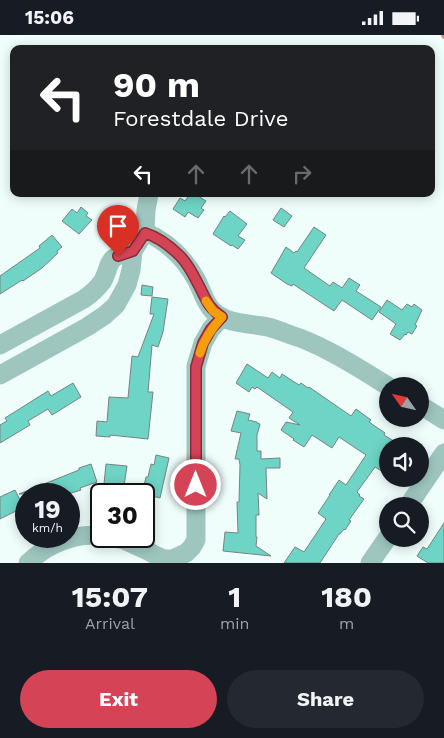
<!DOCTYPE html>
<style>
body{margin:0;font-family:"Work Sans",sans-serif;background:#242831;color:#f1f3f6;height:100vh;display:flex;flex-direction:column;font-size:19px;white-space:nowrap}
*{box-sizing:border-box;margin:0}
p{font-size:16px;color:#9ea1a6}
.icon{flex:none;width:28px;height:28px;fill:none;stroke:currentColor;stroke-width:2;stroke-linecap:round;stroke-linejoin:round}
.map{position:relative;height:528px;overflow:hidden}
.details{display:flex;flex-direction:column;background:#171b24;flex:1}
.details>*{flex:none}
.guide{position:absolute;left:10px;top:10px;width:425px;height:152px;border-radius:10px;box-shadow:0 2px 12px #0003;background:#202124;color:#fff;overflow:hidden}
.needle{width:32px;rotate:304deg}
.controls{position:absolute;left:379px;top:342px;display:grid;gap:10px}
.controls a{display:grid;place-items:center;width:50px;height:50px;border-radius:50%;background:#171b24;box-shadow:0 2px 12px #0003;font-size:25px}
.speed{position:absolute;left:15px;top:448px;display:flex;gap:10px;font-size:25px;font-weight:700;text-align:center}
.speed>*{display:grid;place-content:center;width:65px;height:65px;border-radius:50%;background:#171b24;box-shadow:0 2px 12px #0003;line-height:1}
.speed small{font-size:12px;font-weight:400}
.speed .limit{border:2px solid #111;border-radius:8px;background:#fff;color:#111}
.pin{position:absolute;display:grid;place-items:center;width:42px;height:42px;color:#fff;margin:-51px -21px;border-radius:50% 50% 50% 0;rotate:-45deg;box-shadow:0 0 5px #0007}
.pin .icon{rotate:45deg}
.me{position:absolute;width:55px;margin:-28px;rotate:0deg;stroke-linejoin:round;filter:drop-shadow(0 0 4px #0008)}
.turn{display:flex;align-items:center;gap:18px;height:105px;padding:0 20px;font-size:22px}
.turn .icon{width:65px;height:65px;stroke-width:2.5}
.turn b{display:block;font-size:35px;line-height:42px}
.lanes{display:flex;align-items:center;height:48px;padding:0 20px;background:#0003;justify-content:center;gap:25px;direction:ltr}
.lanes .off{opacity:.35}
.eta{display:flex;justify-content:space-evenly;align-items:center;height:85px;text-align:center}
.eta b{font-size:30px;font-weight:700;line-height:35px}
.primary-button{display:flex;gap:10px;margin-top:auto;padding:10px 20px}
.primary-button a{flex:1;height:58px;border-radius:30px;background:#d44456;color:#fff;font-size:20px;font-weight:700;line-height:58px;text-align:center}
.primary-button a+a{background:#242831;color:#f1f3f6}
.status{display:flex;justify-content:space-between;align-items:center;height:35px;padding:0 25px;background:#171b24;direction:ltr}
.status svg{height:14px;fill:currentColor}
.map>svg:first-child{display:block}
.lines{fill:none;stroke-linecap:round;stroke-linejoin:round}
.stream{stroke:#db8b8e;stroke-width:4}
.building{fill:#6ed4c5;stroke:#768481}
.minor{stroke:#9ec6bf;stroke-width:19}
.route-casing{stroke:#8a2c38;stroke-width:12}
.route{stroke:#d44456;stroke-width:9}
.slow{stroke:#f59e0b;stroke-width:9}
</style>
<div class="status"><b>15:06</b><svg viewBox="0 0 49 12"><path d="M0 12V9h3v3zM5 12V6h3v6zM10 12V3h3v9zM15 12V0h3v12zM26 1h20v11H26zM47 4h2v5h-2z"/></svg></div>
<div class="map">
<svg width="444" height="528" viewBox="0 0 444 528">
<rect width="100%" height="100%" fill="#effefb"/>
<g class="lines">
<polyline class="stream" points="443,0 444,2"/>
</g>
<g class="building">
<polygon points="190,159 195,159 206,166 201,173 204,175 198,183 188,177 185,182 173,174 180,163 185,166"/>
<polygon points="81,172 88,178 86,181 92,185 79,199 62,186 72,174 77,178"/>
<polygon points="281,173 292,181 284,192 273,185"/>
<polygon points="230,176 247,189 238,201 245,205 238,214 232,210 231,211 213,199 224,181 225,182"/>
<polygon points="314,192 326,200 304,233 330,251 333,247 342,253 349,243 360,250 356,256 381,272 372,285 342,265 334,276 293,249 292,251 287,249 271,238 286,212 294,218 296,216 297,217"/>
<polygon points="52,200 62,212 57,216 58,218 42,233 23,246 22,245 0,259 0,241 40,213 39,211"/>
<polygon points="142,250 153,252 152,261 141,260"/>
<polygon points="152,262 168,264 163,297 158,312 152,310 148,357 153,357 148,404 110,400 110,402 96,401 97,386 107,387 109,362 128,363 132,321 138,322 154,279 150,279"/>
<polygon points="387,265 402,275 407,269 412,272 414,269 422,275 415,290 417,291 412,299 408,297 406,300 405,299 400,305 390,299 396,289 379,277"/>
<polygon points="247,329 268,343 272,337 280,343 282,339 299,350 301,348 308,353 309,352 351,381 356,374 371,385 369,387 385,398 384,400 402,411 388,411 388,440 375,432 357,457 360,460 359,461 364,464 349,485 351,486 345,495 344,494 340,499 339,499 320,528 284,528 295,512 304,517 326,484 318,478 330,460 329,460 339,445 346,450 366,420 339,402 332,413 312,400 304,412 293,405 294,404 281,395 286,387 300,390 289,383 293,377 257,352 255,354 252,352 249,357 236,348"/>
<polygon points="73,348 81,362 52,380 48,374 28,386 30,390 0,408 0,390 7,386 5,383 48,356 51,361"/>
<polygon points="237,376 250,379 248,385 257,387 257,388 260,389 257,400 257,416 261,416 261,424 280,423 280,433 266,433 267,464 258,458 259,480 256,480 256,502 257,502 256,511 271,521 223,516 225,497 238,498 237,467 239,467 240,430 239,424 235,424 241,398 231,396"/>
<polygon points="156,420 169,423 160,463 148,460 149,457 143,455 146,442 148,442 151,429 154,430"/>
<polygon points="91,429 97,447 80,453 81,455 68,459 19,459 79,435 79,433"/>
<polygon points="106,429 127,431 124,451 104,449"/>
<polygon points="15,455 22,469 16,472 18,475 0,484 0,462"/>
<polygon points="444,488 444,528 428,528 417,521 423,512 427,514"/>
</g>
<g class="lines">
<g class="minor">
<path d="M145,197C169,207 185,224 197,246C202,256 205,268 213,276C228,290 249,288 268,292C279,295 290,300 300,303C331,315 360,334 388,351"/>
<path d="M0,310L84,264C91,259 97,254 102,247C107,240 108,227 114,223C119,219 127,218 133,216"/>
<polyline points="0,340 87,292 105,280 116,270 127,250 131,235 133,216 145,197 146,175 149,159"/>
<polyline points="420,370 444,385"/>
<polyline points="408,471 444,418"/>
<polyline points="104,501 124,505 146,515 157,521 164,524 173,524 186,518 192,512 196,505 196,331 203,308 211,294 222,282"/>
<path d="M28,528C46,510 76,497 101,501"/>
<polyline points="370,528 388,502"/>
</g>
</g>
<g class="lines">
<g class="route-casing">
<path id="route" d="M118,221L133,216L145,198C158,202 170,211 180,221C187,228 193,239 197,247C206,263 206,271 222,282L211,294L203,308L196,332V450"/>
</g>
<use href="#route" class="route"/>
<path class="slow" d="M200,318C204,304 212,293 222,282L213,276L206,266"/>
</g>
</svg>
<div class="controls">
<a><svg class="needle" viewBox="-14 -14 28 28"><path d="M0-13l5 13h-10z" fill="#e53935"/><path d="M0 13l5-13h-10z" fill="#9ea1a6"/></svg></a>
<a><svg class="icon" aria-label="sound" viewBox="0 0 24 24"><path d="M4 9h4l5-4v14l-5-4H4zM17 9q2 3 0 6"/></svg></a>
<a><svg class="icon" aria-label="search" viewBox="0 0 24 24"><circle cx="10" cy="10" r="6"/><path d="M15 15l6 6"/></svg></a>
</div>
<div class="speed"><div>19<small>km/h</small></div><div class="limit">30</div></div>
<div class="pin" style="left:118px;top:221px;background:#d93025"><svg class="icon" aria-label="arrive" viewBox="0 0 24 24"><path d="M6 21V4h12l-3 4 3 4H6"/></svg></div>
<svg class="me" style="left:196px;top:450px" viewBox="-20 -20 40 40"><circle r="17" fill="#d44456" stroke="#fff" stroke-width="3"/><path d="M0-11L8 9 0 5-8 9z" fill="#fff"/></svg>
<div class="guide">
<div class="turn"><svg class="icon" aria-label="left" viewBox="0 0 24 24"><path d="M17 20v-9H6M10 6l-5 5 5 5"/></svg><div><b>90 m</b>Forestdale Drive</div></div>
<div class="lanes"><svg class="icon" aria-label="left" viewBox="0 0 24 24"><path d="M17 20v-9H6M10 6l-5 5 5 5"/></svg><svg class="icon off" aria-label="ahead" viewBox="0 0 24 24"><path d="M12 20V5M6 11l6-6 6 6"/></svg><svg class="icon off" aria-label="ahead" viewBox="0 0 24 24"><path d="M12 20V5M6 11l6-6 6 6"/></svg><svg class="icon off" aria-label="right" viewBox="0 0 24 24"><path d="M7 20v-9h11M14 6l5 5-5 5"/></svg></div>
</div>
</div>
<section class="details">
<div class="eta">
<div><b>15:07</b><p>Arrival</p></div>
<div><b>1</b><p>min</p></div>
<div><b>180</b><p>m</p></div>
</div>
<div class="primary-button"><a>Exit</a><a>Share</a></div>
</section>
